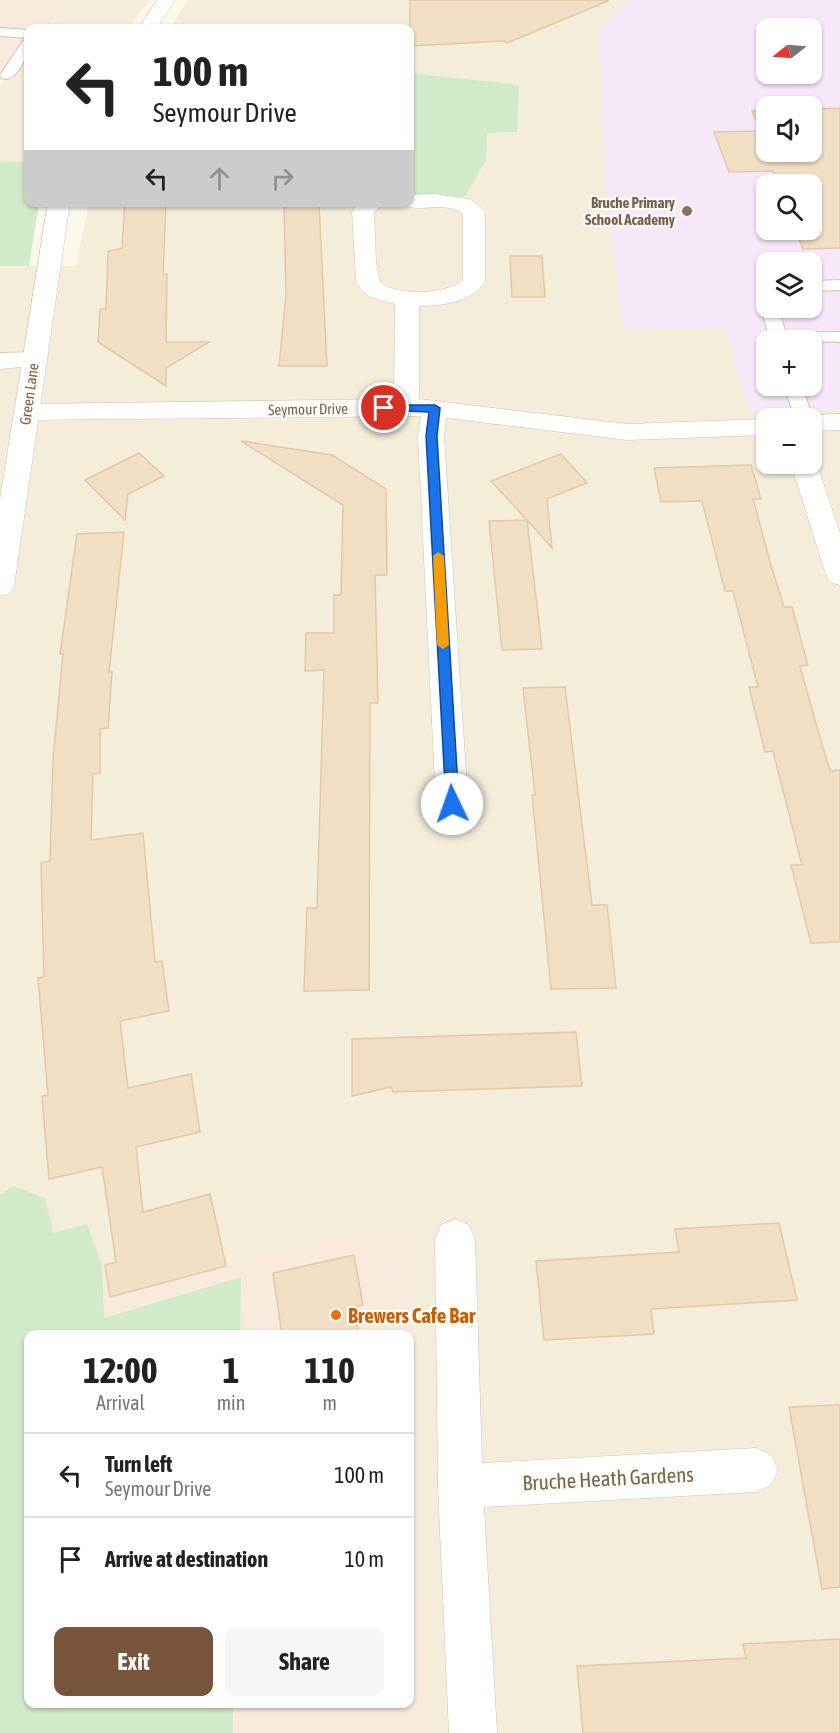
<!DOCTYPE html>
<meta charset="utf-8">
<style>
body{margin:0;font-family:"Asap Condensed",sans-serif;background:#f6f6f6;color:#222;height:100vh;display:flex;flex-direction:column;font-size:22px;white-space:nowrap}
*{box-sizing:border-box;margin:0}
p{font-size:20px;color:#767676}
.icon{flex:none;width:33px;height:33px;fill:none;stroke:currentColor;stroke-width:2;stroke-linecap:round;stroke-linejoin:round}
.map{position:relative;flex:1;overflow:hidden}
.sheet{position:absolute;left:24px;top:1330px;width:390px;height:378px;display:flex;flex-direction:column;background:#fff;border-radius:12px;box-shadow:0 2px 4px #0004}
.sheet>*{flex:none}
.top-card{position:absolute;left:24px;top:24px;width:390px;height:183px;border-radius:12px;box-shadow:0 2px 4px #0004;background:#fff;color:#222;overflow:hidden}
.needle{width:39px;rotate:253deg}
.tools{position:absolute;left:756px;top:18px;display:grid;gap:12px}
.tools a{display:grid;place-items:center;width:66px;height:66px;border-radius:12px;background:#fff;box-shadow:0 2px 4px #0004;font-size:30px}
.pin{position:absolute;display:grid;place-items:center;width:51px;height:51px;color:#fff;margin:-26px;border:3px solid #fff;border-radius:50%;box-shadow:0 2px 6px #0007}
.me{position:absolute;width:66px;margin:-33px;rotate:357deg;stroke-linejoin:round;filter:drop-shadow(0 0 4px #0008)}
.turn{display:flex;align-items:center;gap:21px;height:126px;padding:0 30px;font-size:27px}
.turn .icon{width:78px;height:78px;stroke-width:2.5}
.turn b{display:block;font-size:42px;line-height:51px}
.lanes{display:flex;align-items:center;height:57px;padding:0 30px;background:#0003;justify-content:center;gap:30px;direction:ltr}
.lanes .off{opacity:.35}
.eta{display:flex;justify-content:space-evenly;align-items:center;height:102px;text-align:center}
.eta b{font-size:36px;font-weight:700;line-height:42px}
.cta{display:flex;gap:12px;margin-top:auto;padding:12px 30px}
.cta a{flex:1;height:69px;border-radius:12px;background:#77543a;color:#fff;font-size:24px;font-weight:700;line-height:69px;text-align:center}
.cta a+a{background:#f6f6f6;color:#222}
ul{padding:0;list-style:none}
li{display:flex;align-items:center;gap:18px;height:84px;padding:0 30px;border-top:2px solid #e0e0e0}
li div{flex:1}
li b{display:block;font-size:22px}
li em{font-style:normal}
.map>svg:first-child{display:block}
.residential{fill:#f3edda;fill-rule:evenodd}
.commercial{fill:#f8ebde}
.education{fill:#f6e8f9;fill-rule:evenodd}
.green{fill:#d0eaca}
.building{fill:#f0dfc5;stroke:#e2c9a6;stroke-width:1.5}
.lines{fill:none;stroke-linecap:round;stroke-linejoin:round}
.lane-casing{stroke:#cec4b1;stroke-width:2}
.street-casing{stroke:#cec4b1;stroke-width:1}
.secondary-casing{stroke:#d1c5af;stroke-width:1}
.lane{fill:#fff;fill-rule:evenodd}
.street{fill:#fff;fill-rule:evenodd}
.secondary{fill:#fff;fill-rule:evenodd}
.route{fill:#1a73e8;stroke:#114b97;stroke-width:1.5}
.slow{fill:#f59e0b}
.education-dot{fill:#8d6e63;stroke:#fefcf3;stroke-width:2}
.food-dot{fill:#e8710a;stroke:#fefcf3;stroke-width:2}
.labels{text-anchor:middle;dominant-baseline:central;stroke-width:4.5;stroke-linejoin:round;paint-order:stroke}
.far-education-label{font-size:15px;font-weight:bold;fill:#785e54;stroke:#fefcf3;text-anchor:end}
.far-street-label{font-size:15px;fill:#77654f;stroke:#fefcf3}
.near-food-label{font-size:21px;font-weight:bold;fill:#c56008;stroke:#fefcf3;text-anchor:start}
.near-street-label{font-size:21px;fill:#77654f;stroke:#fefcf3}
</style>
<div class="map">
<svg width="840" height="1733" viewBox="0 0 840 1733">
<rect width="100%" height="100%" fill="#fcf9ec"/>
<g class="residential">
<polygon points="71,0 149,0 129,28 53,28 51,25"/>
<path d="M188,0H627L619,9L725,328L750,412L840,409V1733H0V266H76L89,203L410,202V28H170ZM766,418H812V464H766ZM28,1335H410V1704H28Z"/>
<polygon points="28,60 28,162 0,161 0,86 3,80 16,78"/>
</g>
<g class="commercial">
<polygon points="0,0 71,0 51,24 53,28 28,28 28,60 16,78 3,80 0,80"/>
<polygon points="410,1219 430,1733 33,1733 32,1704 410,1704 410,1335 28,1335 13,1316"/>
</g>
<path class="education" d="M627,0H840V409L750,412L725,328L623,329L606,193L599,30ZM766,28H812V74H766ZM766,106H812V152H766ZM766,184H812V230H766ZM766,262H812V308H766ZM766,340H812V386H766Z"/>
<g class="green">
<polygon points="410,73 519,85 517,132 487,133 486,160 464,198 454,196 410,194"/>
<polygon points="0,161 28,162 28,202 39,203 29,266 0,266"/>
<polygon points="13,1186 45,1198 53,1233 87,1224 102,1266 104,1318 241,1277 240,1335 28,1335 28,1704 233,1704 233,1733 0,1733 0,1195"/>
</g>
<g class="building">
<polygon points="410,0 608,0 608,1 507,43 504,41 410,46"/>
<polygon points="840,108 840,248 803,249 796,230 812,230 812,184 778,184 773,171 729,172 714,132 761,131 752,111 766,110 766,152 812,152 812,109"/>
<polygon points="125,202 166,202 163,274 167,274 166,342 209,342 166,368 166,386 98,342 100,309 106,309 108,251 122,248"/>
<polygon points="319,204 327,366 279,366 286,296 284,205"/>
<polygon points="510,256 542,256 545,297 512,297"/>
<polygon points="241,441 332,455 386,489 387,575 375,575 378,703 370,703 369,990 304,991 307,908 317,908 324,670 305,671 306,633 334,633 334,595 341,595 343,505"/>
<polygon points="139,453 164,476 128,494 125,520 85,480"/>
<polygon points="561,454 587,483 547,499 552,548 527,520 542,649 502,650 489,521 527,520 491,481"/>
<polygon points="751,465 761,499 753,499 770,562 784,607 792,607 808,665 800,666 814,717 830,771 840,770 840,942 811,943 791,865 802,865 773,751 765,752 749,687 758,687 733,591 725,591 702,501 661,502 654,468"/>
<polygon points="124,532 109,672 112,672 108,728 100,729 100,773 93,774 91,840 143,833 155,962 162,961 169,1011 120,1021 128,1088 191,1074 200,1132 136,1147 143,1212 210,1194 226,1266 110,1297 105,1265 116,1262 102,1167 49,1179 42,1096 48,1095 38,978 44,977 41,863 50,861 53,759 63,654 60,654 77,534"/>
<polygon points="565,687 592,905 607,905 616,988 551,989 532,795 535,795 523,688"/>
<polygon points="576,1032 582,1086 393,1092 391,1087 352,1096 352,1039"/>
<polygon points="779,1223 797,1300 651,1309 654,1334 544,1340 536,1261 679,1252 675,1229"/>
<polygon points="354,1255 363,1305 354,1307 359,1335 282,1335 273,1273"/>
<polygon points="840,1405 840,1587 822,1589 789,1407"/>
<polygon points="840,1639 840,1733 583,1733 577,1666 746,1658 743,1644"/>
</g>
<g class="lines">
<g class="lane-casing">
<g id="lane">
<polygon points="0,28 28,30 28,38 0,36"/>
<path d="M28,40C29,52 21,75 7,79L2,78L0,75L23,41Z"/>
<polygon points="840,280 840,290 812,291 812,281"/>
<polygon points="764,304 766,304 766,308 778,308 786,333 840,332 840,342 770,340 761,308"/>
<polygon points="784,386 802,386 813,418 812,421 812,418 795,418"/>
</g>
</g>
<g class="street-casing">
<g id="street">
<path d="M435,194L469,199L476,203L485,213V282C472,302 441,306 419,306V399L627,424L766,419V435L627,440L446,418L444,436L468,804L463,813L452,817L441,813L436,804L418,436L421,416L27,420L18,418L14,412L18,406L27,404L394,399L395,304L370,297L362,291L356,281L352,212L358,202H385L374,212L376,262L380,282C397,296 446,295 463,280V214C444,199 414,216 400,202H410V195Z"/>
<polygon points="34,352 43,355 46,360 43,365 0,369 0,353"/>
<polygon points="840,414 840,430 812,431 812,418 802,418 812,415"/>
<polygon points="812,457 817,464 840,533 840,585 830,582 826,575 791,464 812,464"/>
<polygon points="455,1219 469,1225 475,1239 482,1463 756,1448 771,1455 778,1470 771,1485 756,1492 484,1507 497,1733 449,1733 438,1486 435,1239 441,1225"/>
</g>
</g>
<g class="secondary-casing">
<g id="secondary">
<polygon points="157,0 175,0 157,28 139,28"/>
<polygon points="48,202 70,202 14,586 10,593 0,596 0,499"/>
</g>
</g>
<use href="#lane" class="lane"/>
<use href="#street" class="street"/>
<use href="#secondary" class="secondary"/>
</g>
<polygon class="route" points="384,405 435,405 440,408 437,436 459,804 452,810 446,804 426,436 429,412 381,410 381,406"/>
<polygon class="slow" points="438,552 444,556 449,645 443,649 437,645 433,556"/>
<circle class="education-dot" cx="687" cy="211" r="6"/>
<circle class="food-dot" cx="336" cy="1315" r="6"/>
<g class="labels">
<g class="far-education-label">
<text x="675" y="202">Bruche Primary<tspan x="675" dy="17">School Academy</tspan></text>
</g>
<g class="far-street-label">
<text transform="translate(29 394) rotate(-82)">Green Lane</text>
<text transform="translate(308 409) rotate(-1)">Seymour Drive</text>
</g>
<g class="near-food-label">
<text x="348" y="1315">Brewers Cafe Bar</text>
</g>
<g class="near-street-label">
<text transform="translate(608 1478) rotate(-3)">Bruche Heath Gardens</text>
</g>
</g>
</svg>
<div class="tools">
<a><svg class="needle" viewBox="-14 -14 28 28"><path d="M0-13l5 13h-10z" fill="#e53935"/><path d="M0 13l5-13h-10z" fill="#767676"/></svg></a>
<a><svg class="icon" aria-label="sound" viewBox="0 0 24 24"><path d="M4 9h4l5-4v14l-5-4H4zM17 9q2 3 0 6"/></svg></a>
<a><svg class="icon" aria-label="search" viewBox="0 0 24 24"><circle cx="10" cy="10" r="6"/><path d="M15 15l6 6"/></svg></a>
<a><svg class="icon" aria-label="layers" viewBox="0 0 24 24"><path d="M12 4l9 5-9 5-9-5zM3 14l9 5 9-5"/></svg></a>
<a>+</a>
<a>−</a>
</div>
<div class="pin" style="left:384px;top:408px;background:#d93025"><svg class="icon" aria-label="arrive" viewBox="0 0 24 24"><path d="M6 21V4h12l-3 4 3 4H6"/></svg></div>
<svg class="me" style="left:452px;top:804px" viewBox="-20 -20 40 40"><circle r="19" fill="#fff"/><path d="M0-13L10 11 0 6-10 11z" fill="#1a73e8"/></svg>
<div class="top-card">
<div class="turn"><svg class="icon" aria-label="left" viewBox="0 0 24 24"><path d="M17 20v-9H6M10 6l-5 5 5 5"/></svg><div><b>100 m</b>Seymour Drive</div></div>
<div class="lanes"><svg class="icon" aria-label="left" viewBox="0 0 24 24"><path d="M17 20v-9H6M10 6l-5 5 5 5"/></svg><svg class="icon off" aria-label="ahead" viewBox="0 0 24 24"><path d="M12 20V5M6 11l6-6 6 6"/></svg><svg class="icon off" aria-label="right" viewBox="0 0 24 24"><path d="M7 20v-9h11M14 6l5 5-5 5"/></svg></div>
</div>
<section class="sheet">
<div class="eta">
<div><b>12:00</b><p>Arrival</p></div>
<div><b>1</b><p>min</p></div>
<div><b>110</b><p>m</p></div>
</div>
<ul>
<li><svg class="icon" aria-label="left" viewBox="0 0 24 24"><path d="M17 20v-9H6M10 6l-5 5 5 5"/></svg><div><b>Turn left</b><p>Seymour Drive</p></div><em>100 m</em></li>
<li><svg class="icon" aria-label="arrive" viewBox="0 0 24 24"><path d="M6 21V4h12l-3 4 3 4H6"/></svg><div><b>Arrive at destination</b></div><em>10 m</em></li>
</ul>
<div class="cta"><a>Exit</a><a>Share</a></div>
</section>
</div>
